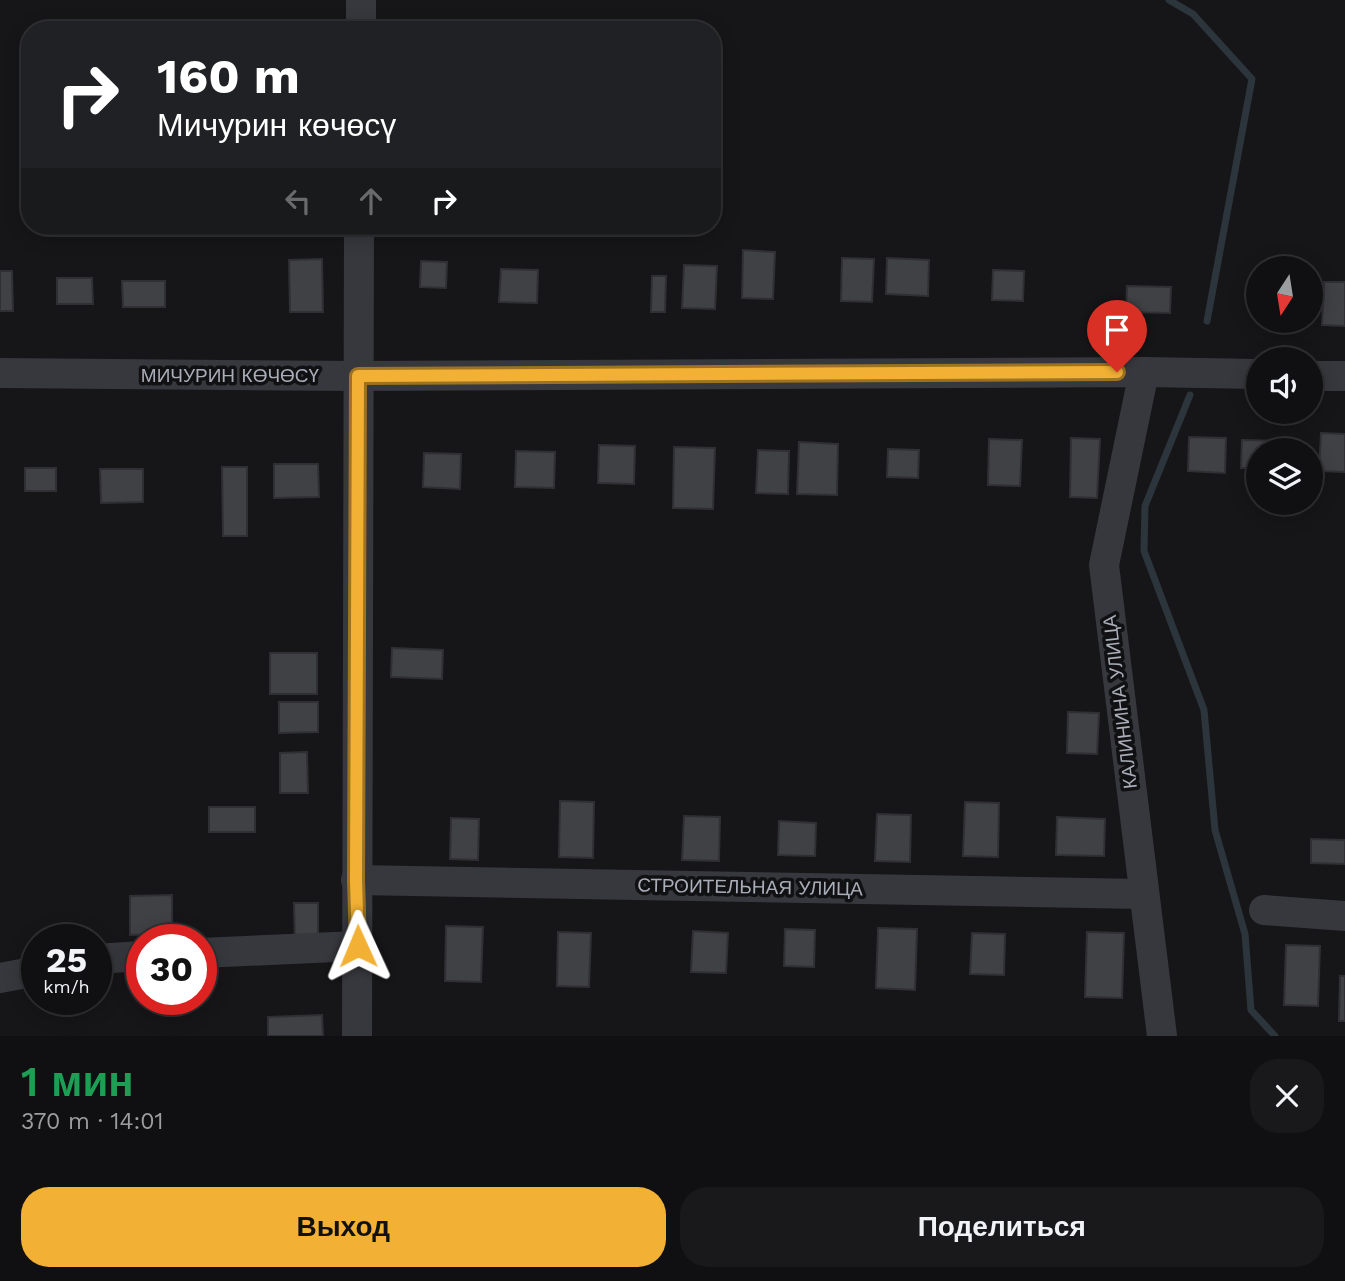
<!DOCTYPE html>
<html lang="ru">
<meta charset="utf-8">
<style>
body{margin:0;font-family:"Work Sans",sans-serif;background:#19191b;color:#f1f3f6;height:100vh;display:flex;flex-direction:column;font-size:26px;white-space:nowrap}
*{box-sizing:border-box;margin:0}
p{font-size:23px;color:#9c9d9f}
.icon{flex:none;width:38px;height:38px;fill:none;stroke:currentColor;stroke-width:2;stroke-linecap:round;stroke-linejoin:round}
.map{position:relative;height:1036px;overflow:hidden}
.sheet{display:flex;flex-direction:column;background:#101012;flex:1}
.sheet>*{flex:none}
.hud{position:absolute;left:21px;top:21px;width:700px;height:214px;border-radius:28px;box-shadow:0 4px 18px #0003,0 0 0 2px #303032;background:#202124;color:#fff;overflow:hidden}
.needle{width:46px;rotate:192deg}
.tools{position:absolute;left:1246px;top:256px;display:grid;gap:14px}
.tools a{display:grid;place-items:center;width:77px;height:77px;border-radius:50%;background:#101012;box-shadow:0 4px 18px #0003,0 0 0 2px #303032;font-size:35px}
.speed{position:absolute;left:21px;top:924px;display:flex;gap:14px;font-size:35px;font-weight:700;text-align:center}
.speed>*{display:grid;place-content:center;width:91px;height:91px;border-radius:50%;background:#101012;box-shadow:0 4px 18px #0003,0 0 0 2px #303032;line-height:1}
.speed small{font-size:18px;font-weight:400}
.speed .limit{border:10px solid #d22;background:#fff;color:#111}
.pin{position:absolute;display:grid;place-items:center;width:60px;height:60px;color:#fff;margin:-72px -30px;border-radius:50% 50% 50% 0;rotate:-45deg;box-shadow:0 0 7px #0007}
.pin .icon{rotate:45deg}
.me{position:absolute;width:77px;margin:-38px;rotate:359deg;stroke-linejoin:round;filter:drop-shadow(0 0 5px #0008)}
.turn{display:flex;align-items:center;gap:24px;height:147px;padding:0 21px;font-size:32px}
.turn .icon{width:91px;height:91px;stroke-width:2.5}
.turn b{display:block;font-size:49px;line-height:60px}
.lanes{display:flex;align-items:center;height:66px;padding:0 21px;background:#0003;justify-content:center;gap:35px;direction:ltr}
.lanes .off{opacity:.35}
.round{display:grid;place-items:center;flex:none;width:74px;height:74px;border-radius:28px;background:#19191b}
.head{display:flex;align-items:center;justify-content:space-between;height:119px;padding:0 21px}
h1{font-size:42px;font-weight:600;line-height:52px;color:#1e9e55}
.primary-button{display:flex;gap:14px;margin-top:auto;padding:14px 21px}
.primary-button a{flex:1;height:80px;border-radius:28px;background:#f2b134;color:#111;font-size:28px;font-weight:600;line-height:80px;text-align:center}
.primary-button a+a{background:#19191b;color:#f1f3f6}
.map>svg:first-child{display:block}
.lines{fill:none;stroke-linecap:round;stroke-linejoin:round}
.stream{stroke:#2c353c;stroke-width:7}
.building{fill:#404145;stroke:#303034;stroke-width:2}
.street{stroke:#37383d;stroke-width:30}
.route-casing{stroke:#9d7322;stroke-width:18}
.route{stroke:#f2b134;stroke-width:12}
.labels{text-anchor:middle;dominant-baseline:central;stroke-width:7;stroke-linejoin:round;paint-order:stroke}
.street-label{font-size:19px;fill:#a8adb8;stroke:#111113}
</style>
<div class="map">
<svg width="1345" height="1036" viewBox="0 0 1345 1036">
<rect width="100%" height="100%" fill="#161618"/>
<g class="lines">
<g class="stream">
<polyline points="1169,0 1193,14 1252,79 1207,321"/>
<polyline points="1190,395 1145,506 1144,551 1204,710 1215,830 1245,934 1251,1010 1275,1036"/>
</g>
</g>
<g class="building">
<polygon points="743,250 775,252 773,299 742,298"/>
<polygon points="842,258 874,259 872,302 841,301"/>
<polygon points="887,258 929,260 928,296 886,294"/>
<polygon points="322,259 323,312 290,312 289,260"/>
<polygon points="421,261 447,262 446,288 420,287"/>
<polygon points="684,265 717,266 715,309 682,308"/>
<polygon points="501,269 538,270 537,303 499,302"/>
<polygon points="993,270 1024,271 1023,301 992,300"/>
<polygon points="0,271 12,271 13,311 0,311"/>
<polygon points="652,276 666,276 665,312 651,312"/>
<polygon points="57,278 92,278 93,304 57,304"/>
<polygon points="122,281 165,281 165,307 123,307"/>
<polygon points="1324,282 1345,282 1345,326 1322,325"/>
<polygon points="1127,286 1171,287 1170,313 1126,312"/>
<polygon points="1321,433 1345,434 1345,472 1319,471"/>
<polygon points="1189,437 1226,438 1225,473 1188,471"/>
<polygon points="1071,438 1100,439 1097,498 1070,497"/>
<polygon points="989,439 1022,440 1020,486 988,485"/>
<polygon points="1242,440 1282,441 1282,450 1258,450 1258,468 1241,468"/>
<polygon points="799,442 838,444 837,495 797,494"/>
<polygon points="599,445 635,446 634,484 598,483"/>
<polygon points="674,447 715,448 713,509 673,508"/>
<polygon points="888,449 919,450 918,478 887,477"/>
<polygon points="758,450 789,451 788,494 756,493"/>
<polygon points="516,451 555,452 554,488 515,487"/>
<polygon points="424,453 461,454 460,489 423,487"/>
<polygon points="274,464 318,464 319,497 274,498"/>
<polygon points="222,467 247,467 247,536 223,536"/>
<rect x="25" y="468" width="31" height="23"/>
<polygon points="100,469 143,469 143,502 101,503"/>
<polygon points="392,648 443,650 442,679 391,677"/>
<rect x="270" y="653" width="47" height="41"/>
<polygon points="279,702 318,702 318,732 279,733"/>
<polygon points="1068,712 1099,713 1097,754 1067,753"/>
<polygon points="307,752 308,793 280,793 280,753"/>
<polygon points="560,801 594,802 593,858 559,857"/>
<polygon points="965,802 999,803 998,857 963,856"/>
<rect x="209" y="807" width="46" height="25"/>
<polygon points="877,814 911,815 910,862 875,861"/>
<polygon points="684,816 720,817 719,861 682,860"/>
<polygon points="1057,817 1105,819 1104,856 1056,855"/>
<polygon points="451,818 479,819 478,860 450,859"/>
<polygon points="779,821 816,823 815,856 778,855"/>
<polygon points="1311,839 1345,840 1345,864 1311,863"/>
<polygon points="172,895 172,934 130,935 130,896"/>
<polygon points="294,903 318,903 318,942 295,943"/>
<polygon points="446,926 483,927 481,982 445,981"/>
<polygon points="878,928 917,929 915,990 876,988"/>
<polygon points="785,929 815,930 814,967 784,966"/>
<polygon points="693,931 728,933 726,973 691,972"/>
<polygon points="558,932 591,933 589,987 557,986"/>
<polygon points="1087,932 1124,933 1122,998 1085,997"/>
<polygon points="972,933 1005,934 1004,975 970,974"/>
<polygon points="1286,945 1320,946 1318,1006 1284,1005"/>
<polygon points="1340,976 1345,976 1345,1021 1339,1021"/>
<polygon points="322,1015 323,1036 268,1036 268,1017"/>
</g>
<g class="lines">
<g class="street">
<polyline points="361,30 361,0"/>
<polyline points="1144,372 1104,565 1162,1036"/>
<polyline points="0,373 358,376 1144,372 1258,374"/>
<polyline points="1311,376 1345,376"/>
<polyline points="356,880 1143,894"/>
<polyline points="1264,910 1345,916"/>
<polyline points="201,953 358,946"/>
<polyline points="96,959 142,956"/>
<polyline points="0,978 37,971"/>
<polyline points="357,1036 359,226"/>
</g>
</g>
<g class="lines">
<g class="route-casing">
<polyline id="route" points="358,946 356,880 358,376 1117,372"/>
</g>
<use href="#route" class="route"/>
</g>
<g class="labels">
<g class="street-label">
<text x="230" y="375">МИЧУРИН КӨЧӨСҮ</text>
<text transform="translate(1120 702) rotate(-97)">КАЛИНИНА УЛИЦА</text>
<text transform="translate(750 887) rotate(1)">СТРОИТЕЛЬНАЯ УЛИЦА</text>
</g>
</g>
</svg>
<div class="tools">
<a><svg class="needle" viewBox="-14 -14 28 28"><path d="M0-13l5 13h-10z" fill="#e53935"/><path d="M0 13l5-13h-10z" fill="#9c9d9f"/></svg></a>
<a><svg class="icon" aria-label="sound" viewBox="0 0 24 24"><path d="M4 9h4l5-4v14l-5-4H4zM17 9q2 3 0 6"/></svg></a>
<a><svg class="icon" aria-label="layers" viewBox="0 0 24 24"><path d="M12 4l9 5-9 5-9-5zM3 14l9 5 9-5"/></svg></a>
</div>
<div class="speed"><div>25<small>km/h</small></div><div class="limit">30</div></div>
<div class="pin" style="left:1117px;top:372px;background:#d93025"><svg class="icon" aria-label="arrive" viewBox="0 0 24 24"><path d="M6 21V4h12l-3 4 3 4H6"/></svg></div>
<svg class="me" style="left:358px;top:946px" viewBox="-20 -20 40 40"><path d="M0-17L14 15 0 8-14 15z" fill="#f2b134" stroke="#fff" stroke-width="4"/></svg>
<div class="hud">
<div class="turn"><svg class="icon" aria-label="right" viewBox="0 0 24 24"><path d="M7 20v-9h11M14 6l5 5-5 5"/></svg><div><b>160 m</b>Мичурин көчөсү</div></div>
<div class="lanes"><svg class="icon off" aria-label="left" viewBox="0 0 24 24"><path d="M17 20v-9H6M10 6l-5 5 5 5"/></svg><svg class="icon off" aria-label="ahead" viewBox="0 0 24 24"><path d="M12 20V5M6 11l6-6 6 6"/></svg><svg class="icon" aria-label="right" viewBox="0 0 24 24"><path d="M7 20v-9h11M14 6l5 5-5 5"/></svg></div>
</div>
</div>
<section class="sheet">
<div class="head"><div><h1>1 мин</h1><p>370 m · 14:01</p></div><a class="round"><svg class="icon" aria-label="close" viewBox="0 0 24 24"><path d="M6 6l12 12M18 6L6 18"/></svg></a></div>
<div class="primary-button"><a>Выход</a><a>Поделиться</a></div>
</section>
